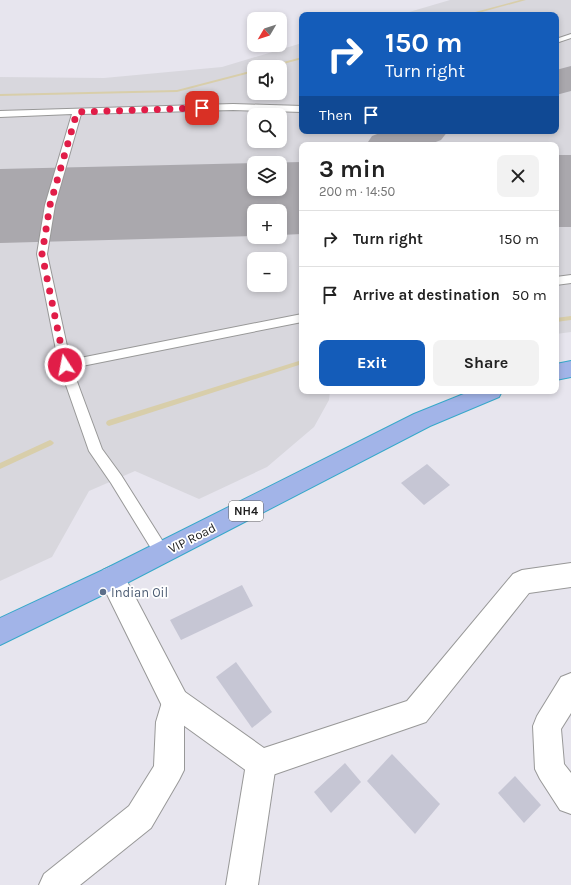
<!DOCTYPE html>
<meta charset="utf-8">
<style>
body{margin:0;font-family:Karla,sans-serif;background:#f2f2f2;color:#222;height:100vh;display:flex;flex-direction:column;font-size:15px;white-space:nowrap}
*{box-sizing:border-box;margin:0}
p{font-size:13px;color:#767676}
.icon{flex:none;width:22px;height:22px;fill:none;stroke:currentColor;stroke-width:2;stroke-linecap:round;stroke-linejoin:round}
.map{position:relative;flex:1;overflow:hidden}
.side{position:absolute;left:299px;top:142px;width:260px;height:252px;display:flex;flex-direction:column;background:#fff;border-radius:8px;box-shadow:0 2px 6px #0003}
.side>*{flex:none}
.top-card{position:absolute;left:299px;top:12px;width:260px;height:122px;border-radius:8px;box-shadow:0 2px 6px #0003;background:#145cb9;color:#fff;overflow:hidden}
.needle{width:26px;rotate:231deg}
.controls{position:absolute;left:247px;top:12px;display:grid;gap:8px}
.controls a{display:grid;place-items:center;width:40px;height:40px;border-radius:8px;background:#fff;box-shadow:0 2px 6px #0003;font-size:20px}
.pin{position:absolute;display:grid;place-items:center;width:34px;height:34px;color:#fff;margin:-17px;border-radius:8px;box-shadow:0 2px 6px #0006}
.me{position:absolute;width:44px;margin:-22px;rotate:349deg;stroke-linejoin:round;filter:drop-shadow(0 0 3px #0008)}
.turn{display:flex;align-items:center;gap:14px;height:84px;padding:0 20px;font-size:18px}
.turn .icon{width:52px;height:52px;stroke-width:2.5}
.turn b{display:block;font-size:28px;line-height:34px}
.then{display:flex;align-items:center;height:38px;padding:0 20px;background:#0003;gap:8px;font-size:15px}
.round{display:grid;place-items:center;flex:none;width:42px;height:42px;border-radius:8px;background:#f2f2f2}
.summary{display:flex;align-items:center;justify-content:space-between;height:68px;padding:0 20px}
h1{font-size:24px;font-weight:700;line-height:30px}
.primary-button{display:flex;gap:8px;margin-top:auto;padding:8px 20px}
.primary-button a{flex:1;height:46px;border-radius:8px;background:#145cb9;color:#fff;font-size:16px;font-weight:700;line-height:46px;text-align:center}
.primary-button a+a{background:#f2f2f2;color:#222}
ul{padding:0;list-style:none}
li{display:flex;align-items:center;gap:12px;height:56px;padding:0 20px;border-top:1px solid #e0e0e0}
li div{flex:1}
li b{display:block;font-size:15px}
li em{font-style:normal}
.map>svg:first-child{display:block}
.airport{fill:#d8d7dd;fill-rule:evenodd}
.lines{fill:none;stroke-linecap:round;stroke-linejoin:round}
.stream{fill:#d8ceaa;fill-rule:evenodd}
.taxiway{fill:#aaa8ad;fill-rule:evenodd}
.runway{fill:#aaa8ad;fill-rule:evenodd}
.building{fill:#c6c6d4}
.service-casing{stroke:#989898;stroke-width:2}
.minor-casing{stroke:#989898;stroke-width:2}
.tertiary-casing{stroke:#989898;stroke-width:2}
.trunk-casing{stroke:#36a8c9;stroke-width:2}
.service{fill:#fff;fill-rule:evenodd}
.minor{fill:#fff;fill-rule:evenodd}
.tertiary{fill:#fff;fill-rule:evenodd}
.trunk{fill:#a2b4e8;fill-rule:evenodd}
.route{stroke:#e11d48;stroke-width:7;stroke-dasharray:0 12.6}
.service-dot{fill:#5c6f8a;stroke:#fff;stroke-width:1.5}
.labels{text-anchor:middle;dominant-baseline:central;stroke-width:3.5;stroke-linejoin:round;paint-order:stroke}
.shield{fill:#fff;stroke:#626262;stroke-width:1}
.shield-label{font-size:12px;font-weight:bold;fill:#1e1e1e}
.street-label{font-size:13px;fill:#1e1e1e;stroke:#fff}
.service-label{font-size:13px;fill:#4e5e75;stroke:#fff;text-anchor:start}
</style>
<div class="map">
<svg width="571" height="885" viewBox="0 0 571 885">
<rect width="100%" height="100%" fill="#e7e5ee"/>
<path class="airport" d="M450,0H571V332L556,334V145H302V391H330L329,400L314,427L267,467L199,499L135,471L89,491L52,557L0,581V77L104,78L222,67L302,43V131H556V15H399ZM254,67H280V93H254ZM254,115H280V141H254ZM254,163H280V189H254ZM254,211H280V237H254ZM254,259H280V285H254Z"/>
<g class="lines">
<g class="stream">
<polygon points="520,0 526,0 471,15 464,15"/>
<polygon points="302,57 302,59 272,67 265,67"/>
<polygon points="254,70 254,72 177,92 0,96 0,94 177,90"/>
<polygon points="571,316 571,320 556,322 556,318"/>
<polygon points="302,360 302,364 109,426 107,425 106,423 107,421 109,420"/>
<polygon points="50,440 52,441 54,443 52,445 0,469 0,463"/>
</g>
<g class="taxiway">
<polygon points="571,66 571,91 556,95 556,70"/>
<polygon points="385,131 448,131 441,140 428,145 366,145 372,136"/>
<polygon points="254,178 254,189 280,189 280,178 285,179 292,189 285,199 240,213 220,215 203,210 196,200 203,190 220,185 235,184"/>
</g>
<g class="runway">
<rect x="556" y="155" width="15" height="72"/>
<path d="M302,162V234L280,235V211H254V236L0,243V169ZM254,163H280V189H254Z"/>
</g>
</g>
<g class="building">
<polygon points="427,464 450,485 424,505 401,483"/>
<polygon points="242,585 253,606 181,640 170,620"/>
<polygon points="236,662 272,712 252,728 216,677"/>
<polygon points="392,754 440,804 415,834 367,781"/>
<polygon points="345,763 361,782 331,813 314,792"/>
<polygon points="515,776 541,805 524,823 498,793"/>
</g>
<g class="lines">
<g class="service-casing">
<g id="service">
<polygon points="571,34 571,38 556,43 556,39"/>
<polygon points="233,104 302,106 302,112 233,110 81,114 55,205 47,254 70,360 302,314 302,322 72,368 102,449 121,475 167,548 169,553 167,558 162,560 157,558 111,483 89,451 59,365 37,254 45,205 72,114 0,117 0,111"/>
<polygon points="571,275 571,283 556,285 556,277"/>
</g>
</g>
<g class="minor-casing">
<g id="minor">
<polygon points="175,688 185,692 189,702 184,722 184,770 179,780 151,828 80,885 39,885 44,874 129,806 154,766 156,722 165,692"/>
<polygon points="261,749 271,754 276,764 258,885 226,885 246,764 251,754"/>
</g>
</g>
<g class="tertiary-casing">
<g id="tertiary">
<polygon points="571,563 571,587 529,593 426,722 261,779 251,774 165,712 99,578 103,570 112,566 121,570 185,692 264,748 407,701 513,574 522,570"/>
<polygon points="571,673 571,713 561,729 564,764 571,773 571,814 560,810 540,779 535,769 533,726 537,716 561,677"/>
</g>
</g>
<g class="trunk-casing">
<g id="trunk">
<polygon points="571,361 571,377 556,380 556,364"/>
<polygon points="471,391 502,391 499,397 430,426 121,586 0,645 0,618 103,570 414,414"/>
</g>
</g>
<use href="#service" class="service"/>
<use href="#minor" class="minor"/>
<use href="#tertiary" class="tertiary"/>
<use href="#trunk" class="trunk"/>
</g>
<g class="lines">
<polyline class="route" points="65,365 42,254 50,205 77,112 202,108"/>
</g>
<circle class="service-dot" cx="103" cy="592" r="4"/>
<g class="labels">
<rect class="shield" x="229" y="501" width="34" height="20" rx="3"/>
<g class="shield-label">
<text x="246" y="511">NH4</text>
</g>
<g class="street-label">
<text transform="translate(192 538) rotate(-27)">VIP Road</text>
</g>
<g class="service-label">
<text x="111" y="592">Indian Oil</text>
</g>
</g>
</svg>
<div class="controls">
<a><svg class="needle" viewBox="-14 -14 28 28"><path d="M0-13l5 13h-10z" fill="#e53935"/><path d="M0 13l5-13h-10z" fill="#767676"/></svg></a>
<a><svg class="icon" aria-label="sound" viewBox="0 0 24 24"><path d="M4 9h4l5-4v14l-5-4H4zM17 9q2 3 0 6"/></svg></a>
<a><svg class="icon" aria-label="search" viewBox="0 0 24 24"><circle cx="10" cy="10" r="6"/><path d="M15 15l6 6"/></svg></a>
<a><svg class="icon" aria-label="layers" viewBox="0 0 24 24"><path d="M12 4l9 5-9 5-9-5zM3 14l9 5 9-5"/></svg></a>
<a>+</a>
<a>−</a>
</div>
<div class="pin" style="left:202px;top:108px;background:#d93025"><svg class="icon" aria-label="arrive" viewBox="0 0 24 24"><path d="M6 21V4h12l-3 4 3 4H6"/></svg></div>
<svg class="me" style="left:65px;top:365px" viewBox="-20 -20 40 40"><circle r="17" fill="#e11d48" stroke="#fff" stroke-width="3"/><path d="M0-11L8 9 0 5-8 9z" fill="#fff"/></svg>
<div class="top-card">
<div class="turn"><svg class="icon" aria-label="right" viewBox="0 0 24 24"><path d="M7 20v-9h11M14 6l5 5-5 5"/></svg><div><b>150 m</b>Turn right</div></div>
<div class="then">Then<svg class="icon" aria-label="arrive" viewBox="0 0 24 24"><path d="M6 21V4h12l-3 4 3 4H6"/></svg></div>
</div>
<section class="side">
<div class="summary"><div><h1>3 min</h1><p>200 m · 14:50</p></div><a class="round"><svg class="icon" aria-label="close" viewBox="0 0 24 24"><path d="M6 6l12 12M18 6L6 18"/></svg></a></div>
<ul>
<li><svg class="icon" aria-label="right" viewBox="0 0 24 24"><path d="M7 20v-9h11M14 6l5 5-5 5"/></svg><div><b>Turn right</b></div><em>150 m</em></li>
<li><svg class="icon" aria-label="arrive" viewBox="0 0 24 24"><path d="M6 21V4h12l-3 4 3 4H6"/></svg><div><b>Arrive at destination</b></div><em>50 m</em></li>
</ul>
<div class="primary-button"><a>Exit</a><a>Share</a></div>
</section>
</div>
